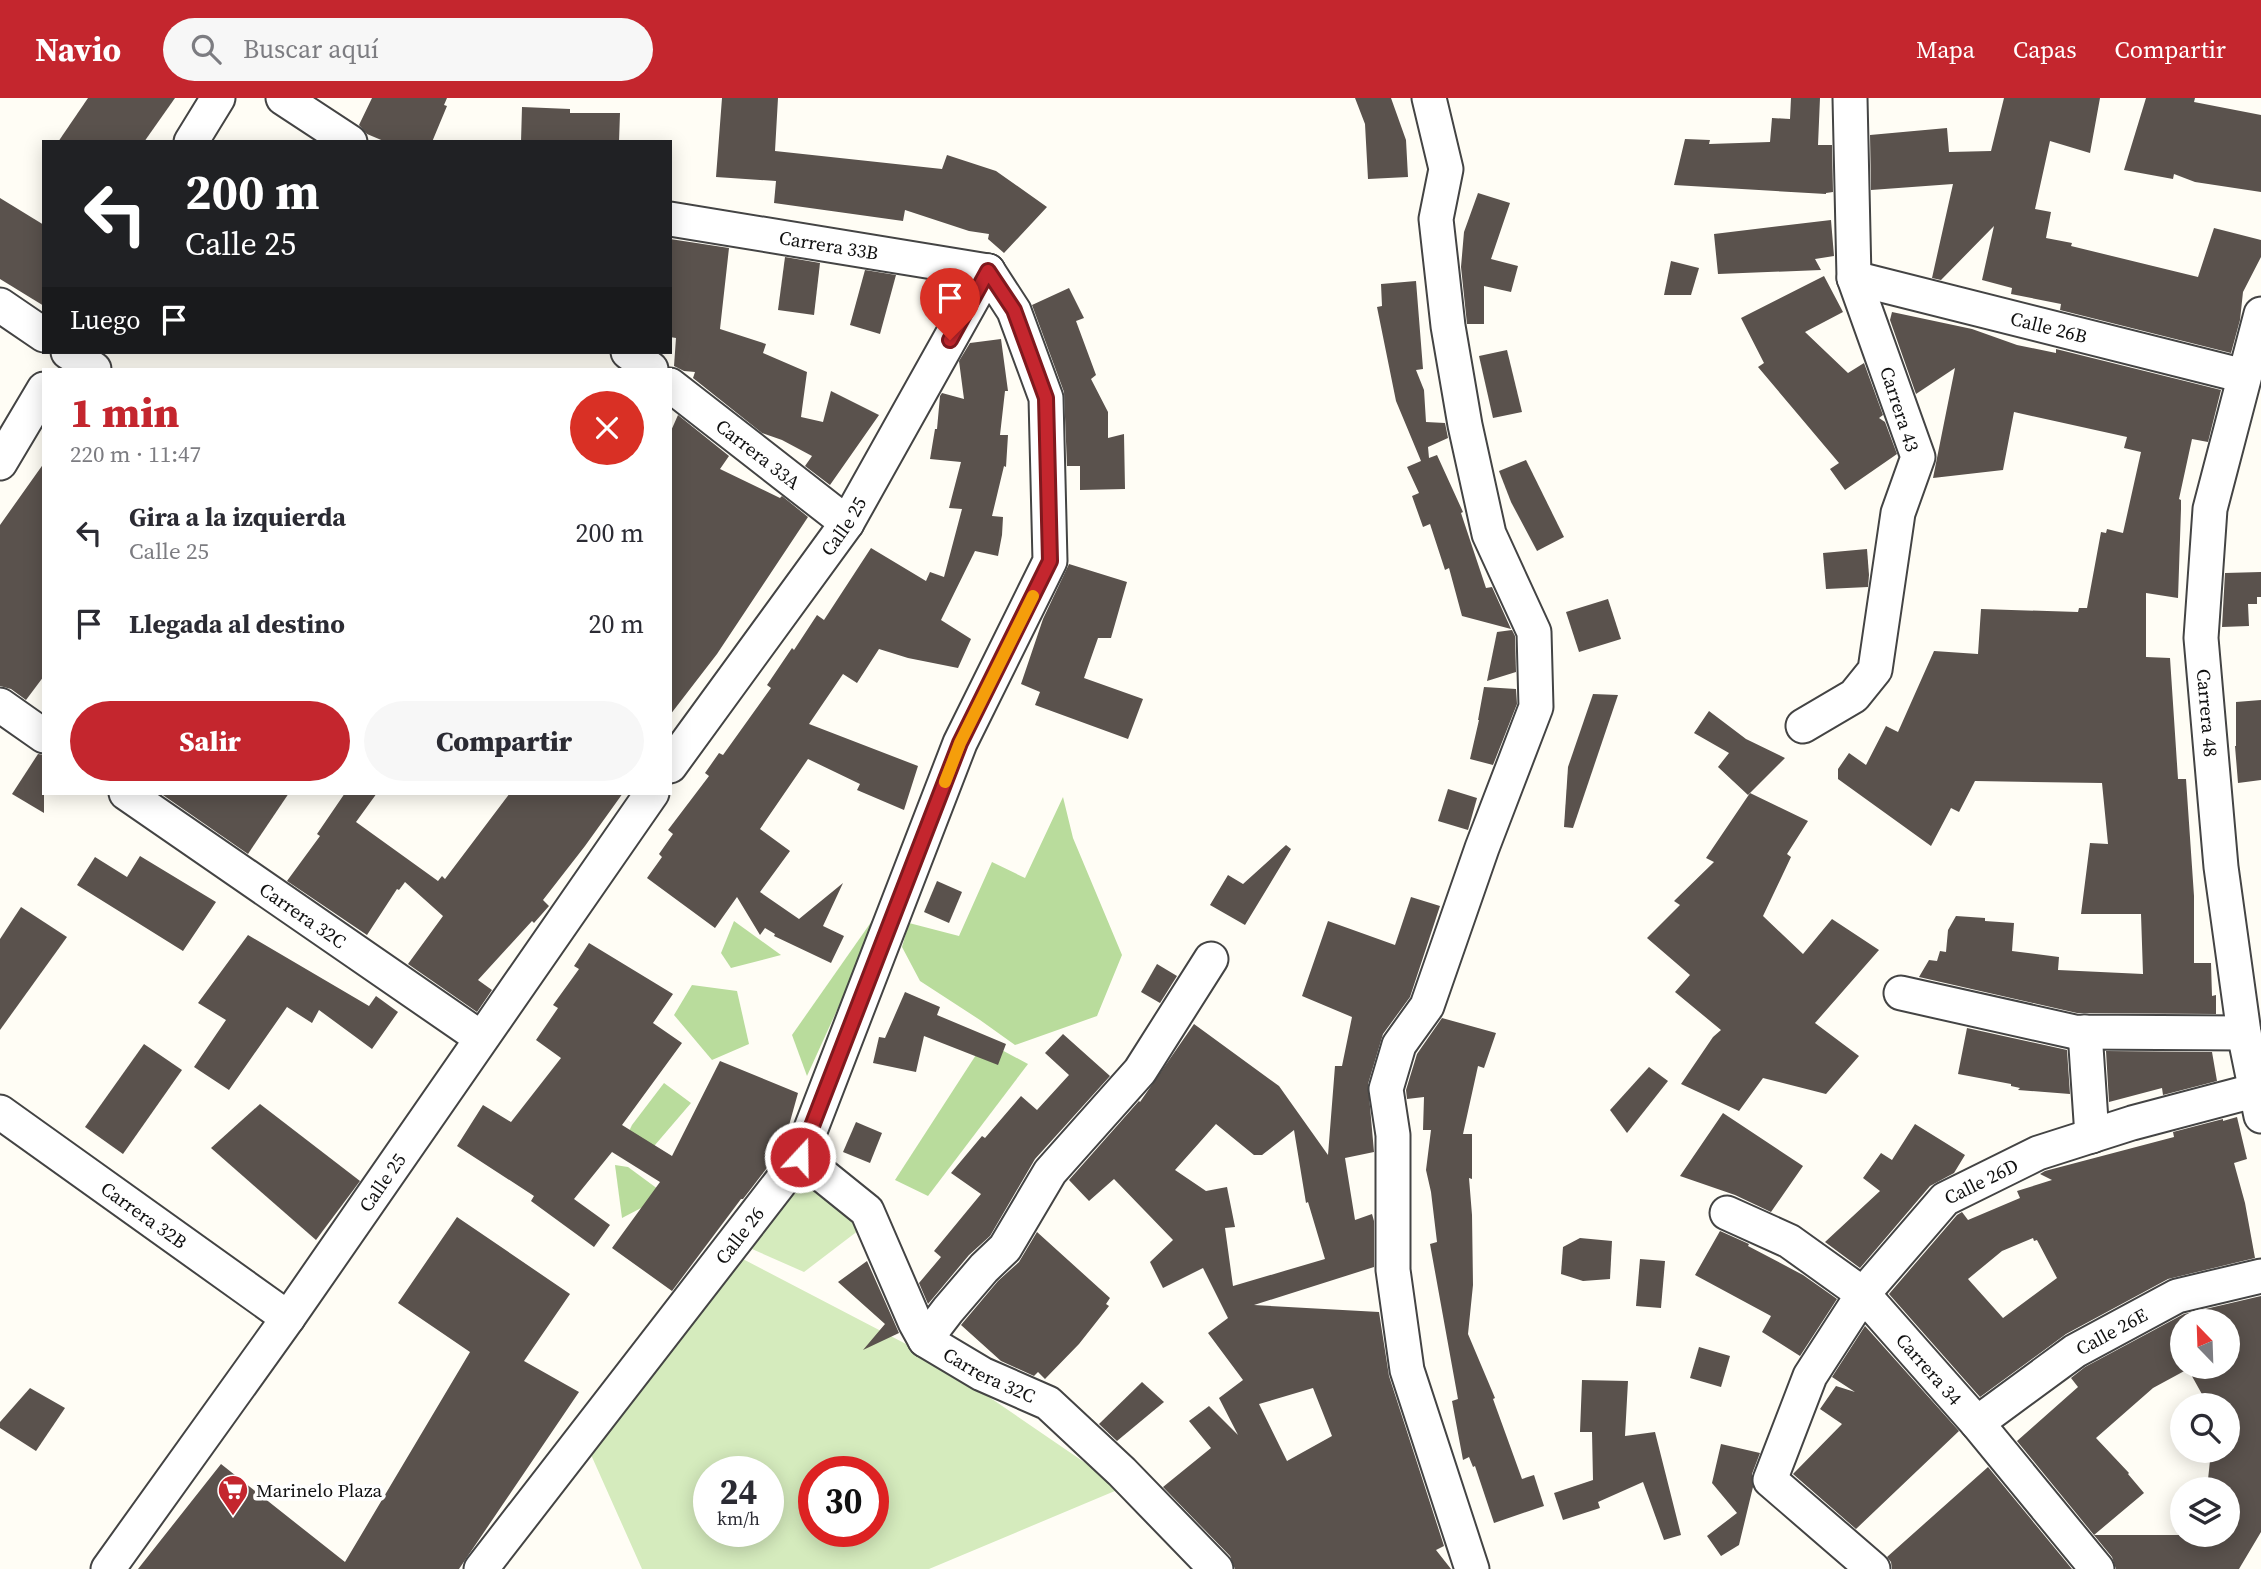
<!DOCTYPE html>
<html lang="es">
<meta charset="utf-8">
<style>
body{margin:0;font-family:"Source Serif 4",serif;background:#f7f7f7;color:#2b2b33;height:100vh;display:flex;flex-direction:column;font-size:26px;white-space:nowrap}
*{box-sizing:border-box;margin:0}
p{font-size:23px;color:#7c7c81}
.icon{flex:none;width:38px;height:38px;fill:none;stroke:currentColor;stroke-width:2;stroke-linecap:round;stroke-linejoin:round}
.map{position:relative;flex:1;overflow:hidden}
.details{position:absolute;left:42px;top:270px;width:630px;height:427px;display:flex;flex-direction:column;background:#fff;border-radius:0px;box-shadow:0 4px 18px #0003}
.details>*{flex:none}
.top-card{position:absolute;left:42px;top:42px;width:630px;height:214px;border-radius:0px;box-shadow:0 4px 18px #0003;background:#202124;color:#fff;overflow:hidden}
.needle{width:46px;rotate:337deg}
.buttons{position:absolute;left:2170px;top:1211px;display:grid;gap:14px}
.buttons a{display:grid;place-items:center;width:70px;height:70px;border-radius:50%;background:#fff;box-shadow:0 4px 18px #0003;font-size:35px}
.speed{position:absolute;left:693px;top:1358px;display:flex;gap:14px;font-size:35px;font-weight:700;text-align:center}
.speed>*{display:grid;place-content:center;width:91px;height:91px;border-radius:50%;background:#fff;box-shadow:0 4px 18px #0003;line-height:1}
.speed small{font-size:18px;font-weight:400}
.speed .limit{border:10px solid #d22;background:#fff;color:#111}
.pin{position:absolute;display:grid;place-items:center;width:60px;height:60px;color:#fff;margin:-72px -30px;border-radius:50% 50% 50% 0;rotate:-45deg;box-shadow:0 0 7px #0007}
.pin .icon{rotate:45deg}
.me{position:absolute;width:77px;margin:-38px;rotate:21deg;stroke-linejoin:round;filter:drop-shadow(0 0 5px #0008)}
.turn{display:flex;align-items:center;gap:24px;height:147px;padding:0 28px;font-size:32px}
.turn .icon{width:91px;height:91px;stroke-width:2.5}
.turn b{display:block;font-size:49px;line-height:60px}
.then{display:flex;align-items:center;height:66px;padding:0 28px;background:#0003;gap:14px;font-size:26px}
.round{display:grid;place-items:center;flex:none;width:74px;height:74px;border-radius:37px;background:#f7f7f7}
.headline{display:flex;align-items:center;justify-content:space-between;height:119px;padding:0 28px}
h1{font-size:42px;font-weight:800;line-height:52px;color:#c4262e}
.cta{display:flex;gap:14px;margin-top:auto;padding:14px 28px}
.cta a{flex:1;height:80px;border-radius:42px;background:#c4262e;color:#fff;font-size:28px;font-weight:800;line-height:80px;text-align:center}
.cta a+a{background:#f7f7f7;color:#2b2b33}
ul{padding:0;list-style:none}
li{display:flex;align-items:center;gap:21px;height:91px;padding:0 28px}
li div{flex:1}
li b{display:block;font-size:26px}
li em{font-style:normal}
header{display:flex;align-items:center;gap:42px;box-sizing:border-box;height:98px;padding:0 35px;background:#c4262e;color:#fff}
header strong{font-size:33px}
nav{display:flex;gap:38px;margin-inline-start:auto;font-size:24px}
.search{width:490px;height:63px;background:#f7f7f7;display:flex;align-items:center;gap:18px;box-sizing:border-box;padding:0 24px;border-radius:38px;color:#7c7c81;font-size:26px}
.map>svg:first-child{display:block}
.green{fill:#d5ebbd;fill-rule:evenodd}
.forest{fill:#b9dc9c}
.building{fill:#5a524d;fill-rule:evenodd}
.lines{fill:none;stroke-linecap:round;stroke-linejoin:round}
.street-casing{stroke:#444;stroke-width:37}
.street{stroke:#fff;stroke-width:33}
.route-casing{stroke:#7f191e;stroke-width:18}
.route{stroke:#c4262e;stroke-width:12}
.slow{stroke:#f59e0b;stroke-width:12}
.labels{text-anchor:middle;dominant-baseline:central;stroke-width:7;stroke-linejoin:round;paint-order:stroke}
.street-label{font-size:19px;fill:#111;stroke:#fff}
.poi-label{font-size:19px;fill:#111;stroke:#fff;text-anchor:start}
</style>
<header>
<strong>Navio</strong>
<div class="search"><svg class="icon" aria-label="search" viewBox="0 0 24 24"><circle cx="10" cy="10" r="6"/><path d="M15 15l6 6"/></svg>Buscar aquí</div>
<nav><a>Mapa</a><a>Capas</a><a>Compartir</a></nav>
</header>
<div class="map">
<svg width="2261" height="1471" viewBox="0 0 2261 1471">
<rect width="100%" height="100%" fill="#fffdf5"/>
<g class="green">
<polygon points="801,1076 863,1129 804,1174 752,1151"/>
<path d="M739,1159L929,1258L1122,1390L929,1471H642L588,1350ZM709,1374H768V1433H709ZM814,1374H873V1433H814Z"/>
</g>
<g class="forest">
<polygon points="1063,699 1073,740 1122,857 1097,918 1015,947 980,922 920,883 902,849 909,825 959,838 992,764 1025,780"/>
<polygon points="888,800 807,978 792,937"/>
<polygon points="734,823 781,857 731,870 721,855"/>
<polygon points="692,887 737,893 749,946 712,962 674,917"/>
<polygon points="985,943 1028,966 928,1098 895,1082"/>
<polygon points="664,985 691,1005 643,1061 621,1050 632,1027"/>
<polygon points="615,1067 628,1069 666,1097 622,1120"/>
</g>
<g class="building">
<polygon points="88,0 175,0 144,44 58,44"/>
<polygon points="372,0 447,0 444,7 447,8 432,44 386,44 367,36 359,27"/>
<polygon points="722,0 778,0 775,53 942,71 947,57 996,73 1047,109 1004,155 988,141 989,136 969,133 905,112 903,123 774,105 776,83 716,79"/>
<polygon points="1355,0 1391,0 1406,42 1408,79 1368,81 1365,26"/>
<polygon points="1791,0 1820,0 1818,47 1832,47 1833,94 1826,95 1826,96 1674,87 1685,41 1710,42 1709,46 1770,44 1772,20 1790,21"/>
<polygon points="2004,0 2100,0 2090,55 2050,43 2035,111 2051,114 2046,140 2072,145 2071,148 2198,179 2214,130 2261,142 2261,159 2243,194 2240,222 2231,255 2060,212 2061,206 2011,196 2012,190 1982,182 1994,128 1941,182 1932,180 1953,86 1871,92 1870,37 1947,30 1949,54 1991,53"/>
<polygon points="2146,0 2195,0 2194,4 2261,17 2261,94 2195,84 2174,76 2173,81 2124,72"/>
<polygon points="522,9 570,11 570,15 620,15 619,44 521,44"/>
<polygon points="1478,95 1510,105 1491,161 1518,168 1511,194 1484,188 1484,226 1467,226 1461,169 1464,134"/>
<polygon points="0,100 44,127 44,208 0,181"/>
<polygon points="1831,122 1834,158 1815,161 1821,172 1718,176 1714,136"/>
<polygon points="670,141 729,150 720,231 766,246 763,255 807,274 801,319 823,324 831,293 879,317 830,387 805,368 812,358 782,342 762,335 693,280 695,274 684,273 674,268 676,240 670,239"/>
<polygon points="785,159 820,165 814,217 778,212"/>
<polygon points="1671,163 1699,170 1691,197 1664,197"/>
<polygon points="865,172 896,177 880,236 850,227"/>
<polygon points="1824,178 1843,214 1805,234 1848,275 1864,265 1883,317 1879,320 1885,324 1897,356 1845,392 1830,371 1839,365 1758,269 1764,265 1741,220"/>
<polygon points="1416,183 1423,271 1416,272 1424,292 1426,324 1445,325 1448,340 1428,349 1429,360 1437,357 1463,414 1461,415 1486,490 1492,489 1511,531 1462,518 1449,470 1445,472 1430,426 1423,429 1412,398 1419,395 1407,369 1421,363 1396,303 1377,209 1382,208 1381,186"/>
<polygon points="1069,190 1084,220 1076,223 1096,277 1091,281 1108,314 1108,340 1124,336 1125,391 1080,392 1080,368 1067,368 1064,294 1032,207"/>
<polygon points="1892,214 1972,231 2017,247 2056,255 2056,251 2221,292 2208,344 2192,341 2179,401 2181,402 2181,411 2178,500 2146,495 2146,559 2170,560 2178,681 2186,681 2194,798 2194,865 2211,865 2212,898 2216,897 2216,916 2077,915 1919,879 1929,862 1937,863 1940,853 1946,854 1948,832 1956,818 1985,820 1985,823 2014,825 2012,853 2059,859 2058,872 2143,876 2141,816 2081,816 2090,745 2108,746 2102,685 1975,683 1959,714 1951,710 1931,748 1838,681 1838,671 1849,655 1866,667 1886,628 1898,634 1934,553 1978,556 1981,511 2078,514 2079,510 2087,510 2101,434 2106,435 2107,431 2123,435 2141,354 2124,350 2127,339 2014,314 2003,372 1933,380 1955,270 1916,296 1890,222"/>
<polygon points="1001,241 1008,293 1005,293 1000,337 1008,337 1006,369 1004,368 992,418 1003,419 1002,437 998,458 975,453 941,522 971,541 958,570 908,560 879,551 857,585 843,576 809,626 918,668 904,712 857,692 860,686 808,661 760,731 790,753 760,794 799,821 843,785 823,828 844,838 831,865 774,838 775,836 765,830 760,837 737,799 715,830 647,780 662,759 659,756 673,736 668,732 709,678 705,675 719,655 723,657 771,590 767,587 792,550 794,552 817,517 824,522 871,450 926,483 930,474 944,479 962,411 949,410 961,364 930,361 935,331 937,331 940,298 942,295 964,301 959,263 970,245"/>
<polygon points="1507,252 1522,314 1493,320 1479,258"/>
<polygon points="678,317 729,358 720,371 780,400 782,398 808,419 717,556 670,617 670,335"/>
<polygon points="1526,362 1564,439 1537,453 1511,404 1499,373"/>
<polygon points="44,365 44,578 26,602 11,591 0,588 0,427"/>
<polygon points="1867,451 1869,477 1868,489 1826,491 1823,455"/>
<polygon points="1069,466 1127,484 1111,540 1098,540 1084,580 1143,601 1128,641 1035,607 1040,594 1021,586 1043,521"/>
<polygon points="2261,474 2261,499 2257,499 2257,506 2248,506 2249,528 2222,529 2225,475"/>
<polygon points="1608,501 1621,541 1579,554 1566,514"/>
<polygon points="1512,532 1515,538 1516,574 1487,583 1497,534"/>
<polygon points="1484,589 1516,591 1517,606 1493,667 1470,661 1479,622 1478,622"/>
<polygon points="1593,596 1618,597 1573,730 1564,729 1568,669"/>
<polygon points="2261,602 2261,682 2238,685 2235,648 2236,648 2236,604"/>
<polygon points="1709,613 1746,641 1785,660 1748,697 1718,669 1729,655 1694,635"/>
<polygon points="38,656 44,657 44,715 12,696"/>
<polygon points="1448,691 1477,700 1468,732 1438,723"/>
<polygon points="160,695 289,695 248,756"/>
<polygon points="345,695 377,695 356,724 438,783 442,778 445,781 510,695 623,695 585,748 543,802 549,808 534,825 532,823 478,882 492,892 477,914 408,866 443,818 405,784 399,792 397,791 367,837 287,783 320,738 317,736"/>
<polygon points="1750,695 1808,723 1787,756 1791,759 1763,818 1803,856 1832,821 1879,852 1815,925 1859,958 1826,996 1763,980 1739,1013 1681,986 1713,939 1721,932 1675,894 1690,877 1647,840 1680,807 1674,803 1714,764 1706,760"/>
<polygon points="1286,747 1291,751 1245,827 1210,807 1228,777 1243,786"/>
<polygon points="140,758 216,804 183,853 77,787 95,759 127,779"/>
<polygon points="937,783 962,794 949,825 924,814"/>
<path d="M1411,799L1440,808L1410,899L1383,936L1368,986L1374,1054L1345,1060L1355,1122L1372,1116L1374,1123V1169L1254,1207L1379,1214L1389,1278L1444,1448L1436,1452L1451,1471H1235L1230,1458L1163,1389L1211,1350L1189,1323L1209,1308L1238,1337L1219,1300L1243,1282L1208,1235L1228,1220L1203,1170L1163,1190L1150,1164L1173,1142L1114,1081L1089,1103L1069,1082L1139,1003L1140,1004L1194,926L1279,988L1328,1057L1335,968H1342L1352,919L1302,898L1328,823L1395,847ZM1216,1026L1254,1057H1262L1294,1032L1306,1105L1308,1104L1325,1161L1233,1188L1225,1130L1235,1129L1227,1089L1206,1093L1175,1072ZM1313,1290L1332,1338L1287,1363L1259,1306Z"/>
<polygon points="21,809 67,839 0,932 0,841"/>
<polygon points="248,837 369,908 376,898 398,914 372,951 319,912 312,925 287,909 229,992 194,969 226,922 198,905"/>
<polygon points="589,845 673,896 653,925 682,945 622,1027 672,1058 720,963 798,995 783,1049 743,1101 741,1101 672,1193 612,1150 660,1084 612,1054 574,1101 610,1127 594,1149 531,1103 534,1098 457,1048 483,1007 511,1024 561,960 536,942 558,910 553,907 579,871 574,868"/>
<polygon points="1157,866 1177,878 1160,905 1141,894"/>
<polygon points="905,894 940,909 937,917 1006,946 998,967 924,938 916,974 873,965 879,939 885,940"/>
<polygon points="1442,920 1496,935 1484,970 1478,968 1463,1036 1472,1036 1472,1081 1469,1080 1472,1117 1473,1187 1468,1236 1495,1300 1493,1301 1522,1381 1534,1377 1544,1408 1494,1425 1475,1368 1473,1369 1469,1359 1463,1362 1452,1303 1458,1301 1430,1146 1437,1144 1431,1094 1426,1072 1431,1032 1423,1032 1424,999 1407,1001 1406,992 1417,956"/>
<polygon points="1967,930 2067,952 2070,996 2018,992 2020,990 2011,988 2011,986 1958,976"/>
<polygon points="1063,936 1110,978 1035,1061 990,1138 969,1157 928,1206 919,1185 941,1159 934,1153 981,1096 951,1075 982,1038 985,1040 1021,998 1037,1012 1069,977 1045,955"/>
<polygon points="144,946 182,972 123,1056 85,1029"/>
<polygon points="2106,953 2212,954 2217,983 2163,997 2162,990 2109,1004"/>
<polygon points="1649,969 1668,983 1627,1035 1610,1012"/>
<polygon points="260,1006 360,1083 316,1142 211,1050"/>
<polygon points="1723,1015 1803,1068 1771,1114 1735,1097 1680,1078"/>
<path d="M2237,1019L2247,1061L2234,1065L2245,1105L2255,1160L2168,1181L2066,1236L1980,1299L1889,1196L1957,1117L1962,1114L1968,1122L2020,1100L2017,1093L2052,1082L2040,1076L2045,1073L2174,1039L2173,1034L2223,1021V1023ZM2033,1140L2034,1143L2037,1142L2057,1180L2003,1220L1968,1181L2002,1153Z"/>
<polygon points="856,1024 882,1035 870,1065 843,1054"/>
<polygon points="1915,1026 1965,1057 1954,1075 1930,1088 1860,1170 1825,1144 1880,1093 1863,1080 1881,1055 1892,1062"/>
<polygon points="457,1119 570,1196 524,1263 579,1294 459,1471 138,1471 221,1366 345,1464 470,1254 398,1205"/>
<polygon points="1720,1133 1749,1146 1748,1148 1803,1177 1837,1201 1800,1258 1762,1234 1771,1218 1695,1177"/>
<polygon points="1037,1134 1110,1200 1106,1206 1109,1208 1079,1246 1045,1281 1038,1274 1034,1278 1001,1263 961,1227 998,1183 1019,1164"/>
<polygon points="1580,1140 1612,1143 1610,1181 1583,1183 1561,1176 1563,1149"/>
<polygon points="1640,1161 1665,1163 1661,1210 1636,1208"/>
<polygon points="867,1163 899,1235 863,1252 885,1226 838,1184"/>
<path d="M2261,1198V1434L2239,1471H2116L2112,1459L2017,1343L2078,1289L2071,1280L2085,1269L2184,1216ZM2182,1223H2228V1269H2182ZM2188,1271L2208,1307H2228V1344L2232,1353H2211L2207,1391H2228V1437H2094L2144,1395L2128,1376L2129,1375L2096,1340L2153,1290Z"/>
<polygon points="1865,1228 1959,1333 1856,1431 1793,1376 1842,1326 1820,1311 1836,1288 1855,1294 1832,1279"/>
<polygon points="1699,1249 1730,1258 1721,1289 1690,1280"/>
<polygon points="1582,1282 1628,1283 1625,1338 1655,1334 1681,1437 1664,1442 1643,1384 1598,1404 1600,1410 1563,1422 1554,1395 1593,1382 1592,1334 1580,1334"/>
<polygon points="1142,1284 1164,1304 1117,1343 1099,1326"/>
<polygon points="30,1290 65,1310 36,1353 0,1330 0,1324"/>
<polygon points="1721,1346 1760,1355 1752,1376 1753,1389 1739,1447 1721,1458 1707,1438 1737,1415 1712,1385"/>
<polygon points="1988,1369 2072,1471 1892,1471 1891,1464 1887,1459"/>
</g>
<g class="lines">
<g class="street-casing">
<g id="street">
<polyline points="283,0 350,44"/>
<polyline points="1429,0 1446,71 1436,121 1448,228 1465,327 1489,436 1534,534 1536,609 1482,750 1427,908 1399,947 1386,991 1393,1037 1393,1172 1407,1272 1472,1471"/>
<polyline points="191,44 218,0"/>
<path id="s1" d="M670,121L988,173"/>
<path id="s2" d="M1854,180L2244,278"/>
<polyline points="0,207 44,237"/>
<path id="s3" d="M2261,216L2210,411L2201,540L2221,769L2244,935L2261,1018"/>
<polyline points="68,254 94,271"/>
<polyline points="628,254 651,271"/>
<path id="s4" d="M670,287L847,425"/>
<polyline points="0,365 44,291"/>
<polyline points="0,607 44,638"/>
<polyline points="1803,628 1854,598 1875,572 1898,415 1918,359 1854,180 1850,0"/>
<path id="s5" d="M670,668L847,425L988,173"/>
<path id="s6" d="M126,695L481,940"/>
<polyline points="1901,895 2075,934 2244,935"/>
<polyline points="2085,934 2092,1038"/>
<path id="s7" d="M0,1014L288,1220"/>
<path id="s8" d="M800,1059L867,1113L915,1224L925,1242L982,1276L1048,1305L1122,1374L1216,1471"/>
<path id="s9" d="M1727,1115L1789,1143L1863,1196L1977,1325L2097,1471"/>
<polyline points="925,1242 948,1212 984,1170 1005,1150 1050,1074 1140,973 1211,861"/>
<path id="s10" d="M1977,1325L2075,1253L2177,1198L2261,1178"/>
<path id="s11" d="M108,1471L288,1220L652,695"/>
<path id="s12" d="M481,1471L800,1059L960,645L1050,463L1046,300L1014,213L988,173"/>
<path id="s13" d="M1873,1471L1770,1382L1810,1278L1863,1196L1945,1101L2038,1055L2132,1025L2257,992"/>
</g>
</g>
<use href="#street" class="street"/>
</g>
<g class="lines">
<g class="route-casing">
<polyline id="route" points="800,1059 960,645 1050,463 1046,300 1014,212 988,173 950,242"/>
</g>
<use href="#route" class="route"/>
<polyline class="slow" points="945,684 960,645 1033,498"/>
</g>
<defs>
<g id="supermarket-pin" transform="scale(1.575)"><path d="M0 17L-7.5 6A9.5 9.5 0 1 1 7.5 6Z" fill="#c4262e" stroke="#fff"/><path d="M-6-5.5h2.5l.6 2H6L4.5 2H-2.5L-4.4-4H-6ZM-1.5 3.2a1.3 1.3 0 1 0 .1 0ZM3 3.2a1.3 1.3 0 1 0 .1 0Z" fill="#fff"/></g>
</defs>
<g fill-rule="evenodd">
<use href="#supermarket-pin" x="233" y="1392"/>
</g>
<g class="labels">
<g class="street-label">
<text stroke="none"><textPath href="#s1" startOffset="161">Carrera 33B</textPath></text>
<text stroke="none"><textPath href="#s2" startOffset="201">Calle 26B</textPath></text>
<text transform="translate(1900 311) rotate(72)">Carrera 43</text>
<text stroke="none"><textPath href="#s4" startOffset="112">Carrera 33A</textPath></text>
<text stroke="none"><textPath href="#s5" startOffset="296">Calle 25</textPath></text>
<text stroke="none"><textPath href="#s3" startOffset="406">Carrera 48</textPath></text>
<text stroke="none"><textPath href="#s6" startOffset="215">Carrera 32C</textPath></text>
<text stroke="none"><textPath href="#s11" startOffset="474">Calle 25</textPath></text>
<text stroke="none"><textPath href="#s13" startOffset="511">Calle 26D</textPath></text>
<text stroke="none"><textPath href="#s7" startOffset="177">Carrera 32B</textPath></text>
<text stroke="none"><textPath href="#s12" startOffset="422">Calle 26</textPath></text>
<text stroke="none"><textPath href="#s10" startOffset="163">Calle 26E</textPath></text>
<text stroke="none"><textPath href="#s9" startOffset="259">Carrera 34</textPath></text>
<text stroke="none"><textPath href="#s8" startOffset="301">Carrera 32C</textPath></text>
</g>
<g class="poi-label">
<text x="256" y="1392">Marinelo Plaza</text>
</g>
</g>
</svg>
<div class="buttons">
<a><svg class="needle" viewBox="-14 -14 28 28"><path d="M0-13l5 13h-10z" fill="#e53935"/><path d="M0 13l5-13h-10z" fill="#7c7c81"/></svg></a>
<a><svg class="icon" aria-label="search" viewBox="0 0 24 24"><circle cx="10" cy="10" r="6"/><path d="M15 15l6 6"/></svg></a>
<a><svg class="icon" aria-label="layers" viewBox="0 0 24 24"><path d="M12 4l9 5-9 5-9-5zM3 14l9 5 9-5"/></svg></a>
</div>
<div class="speed"><div>24<small>km/h</small></div><div class="limit">30</div></div>
<div class="pin" style="left:950px;top:242px;background:#d93025"><svg class="icon" aria-label="arrive" viewBox="0 0 24 24"><path d="M6 21V4h12l-3 4 3 4H6"/></svg></div>
<svg class="me" style="left:800px;top:1059px" viewBox="-20 -20 40 40"><circle r="17" fill="#c4262e" stroke="#fff" stroke-width="3"/><path d="M0-11L8 9 0 5-8 9z" fill="#fff"/></svg>
<div class="top-card">
<div class="turn"><svg class="icon" aria-label="left" viewBox="0 0 24 24"><path d="M17 20v-9H6M10 6l-5 5 5 5"/></svg><div><b>200 m</b>Calle 25</div></div>
<div class="then">Luego<svg class="icon" aria-label="arrive" viewBox="0 0 24 24"><path d="M6 21V4h12l-3 4 3 4H6"/></svg></div>
</div>
<section class="details">
<div class="headline"><div><h1>1 min</h1><p>220 m · 11:47</p></div><a class="round" style="background:#d93025;color:#fff"><svg class="icon" aria-label="close" viewBox="0 0 24 24"><path d="M6 6l12 12M18 6L6 18"/></svg></a></div>
<ul>
<li><svg class="icon" aria-label="left" viewBox="0 0 24 24"><path d="M17 20v-9H6M10 6l-5 5 5 5"/></svg><div><b>Gira a la izquierda</b><p>Calle 25</p></div><em>200 m</em></li>
<li><svg class="icon" aria-label="arrive" viewBox="0 0 24 24"><path d="M6 21V4h12l-3 4 3 4H6"/></svg><div><b>Llegada al destino</b></div><em>20 m</em></li>
</ul>
<div class="cta"><a>Salir</a><a>Compartir</a></div>
</section>
</div>
